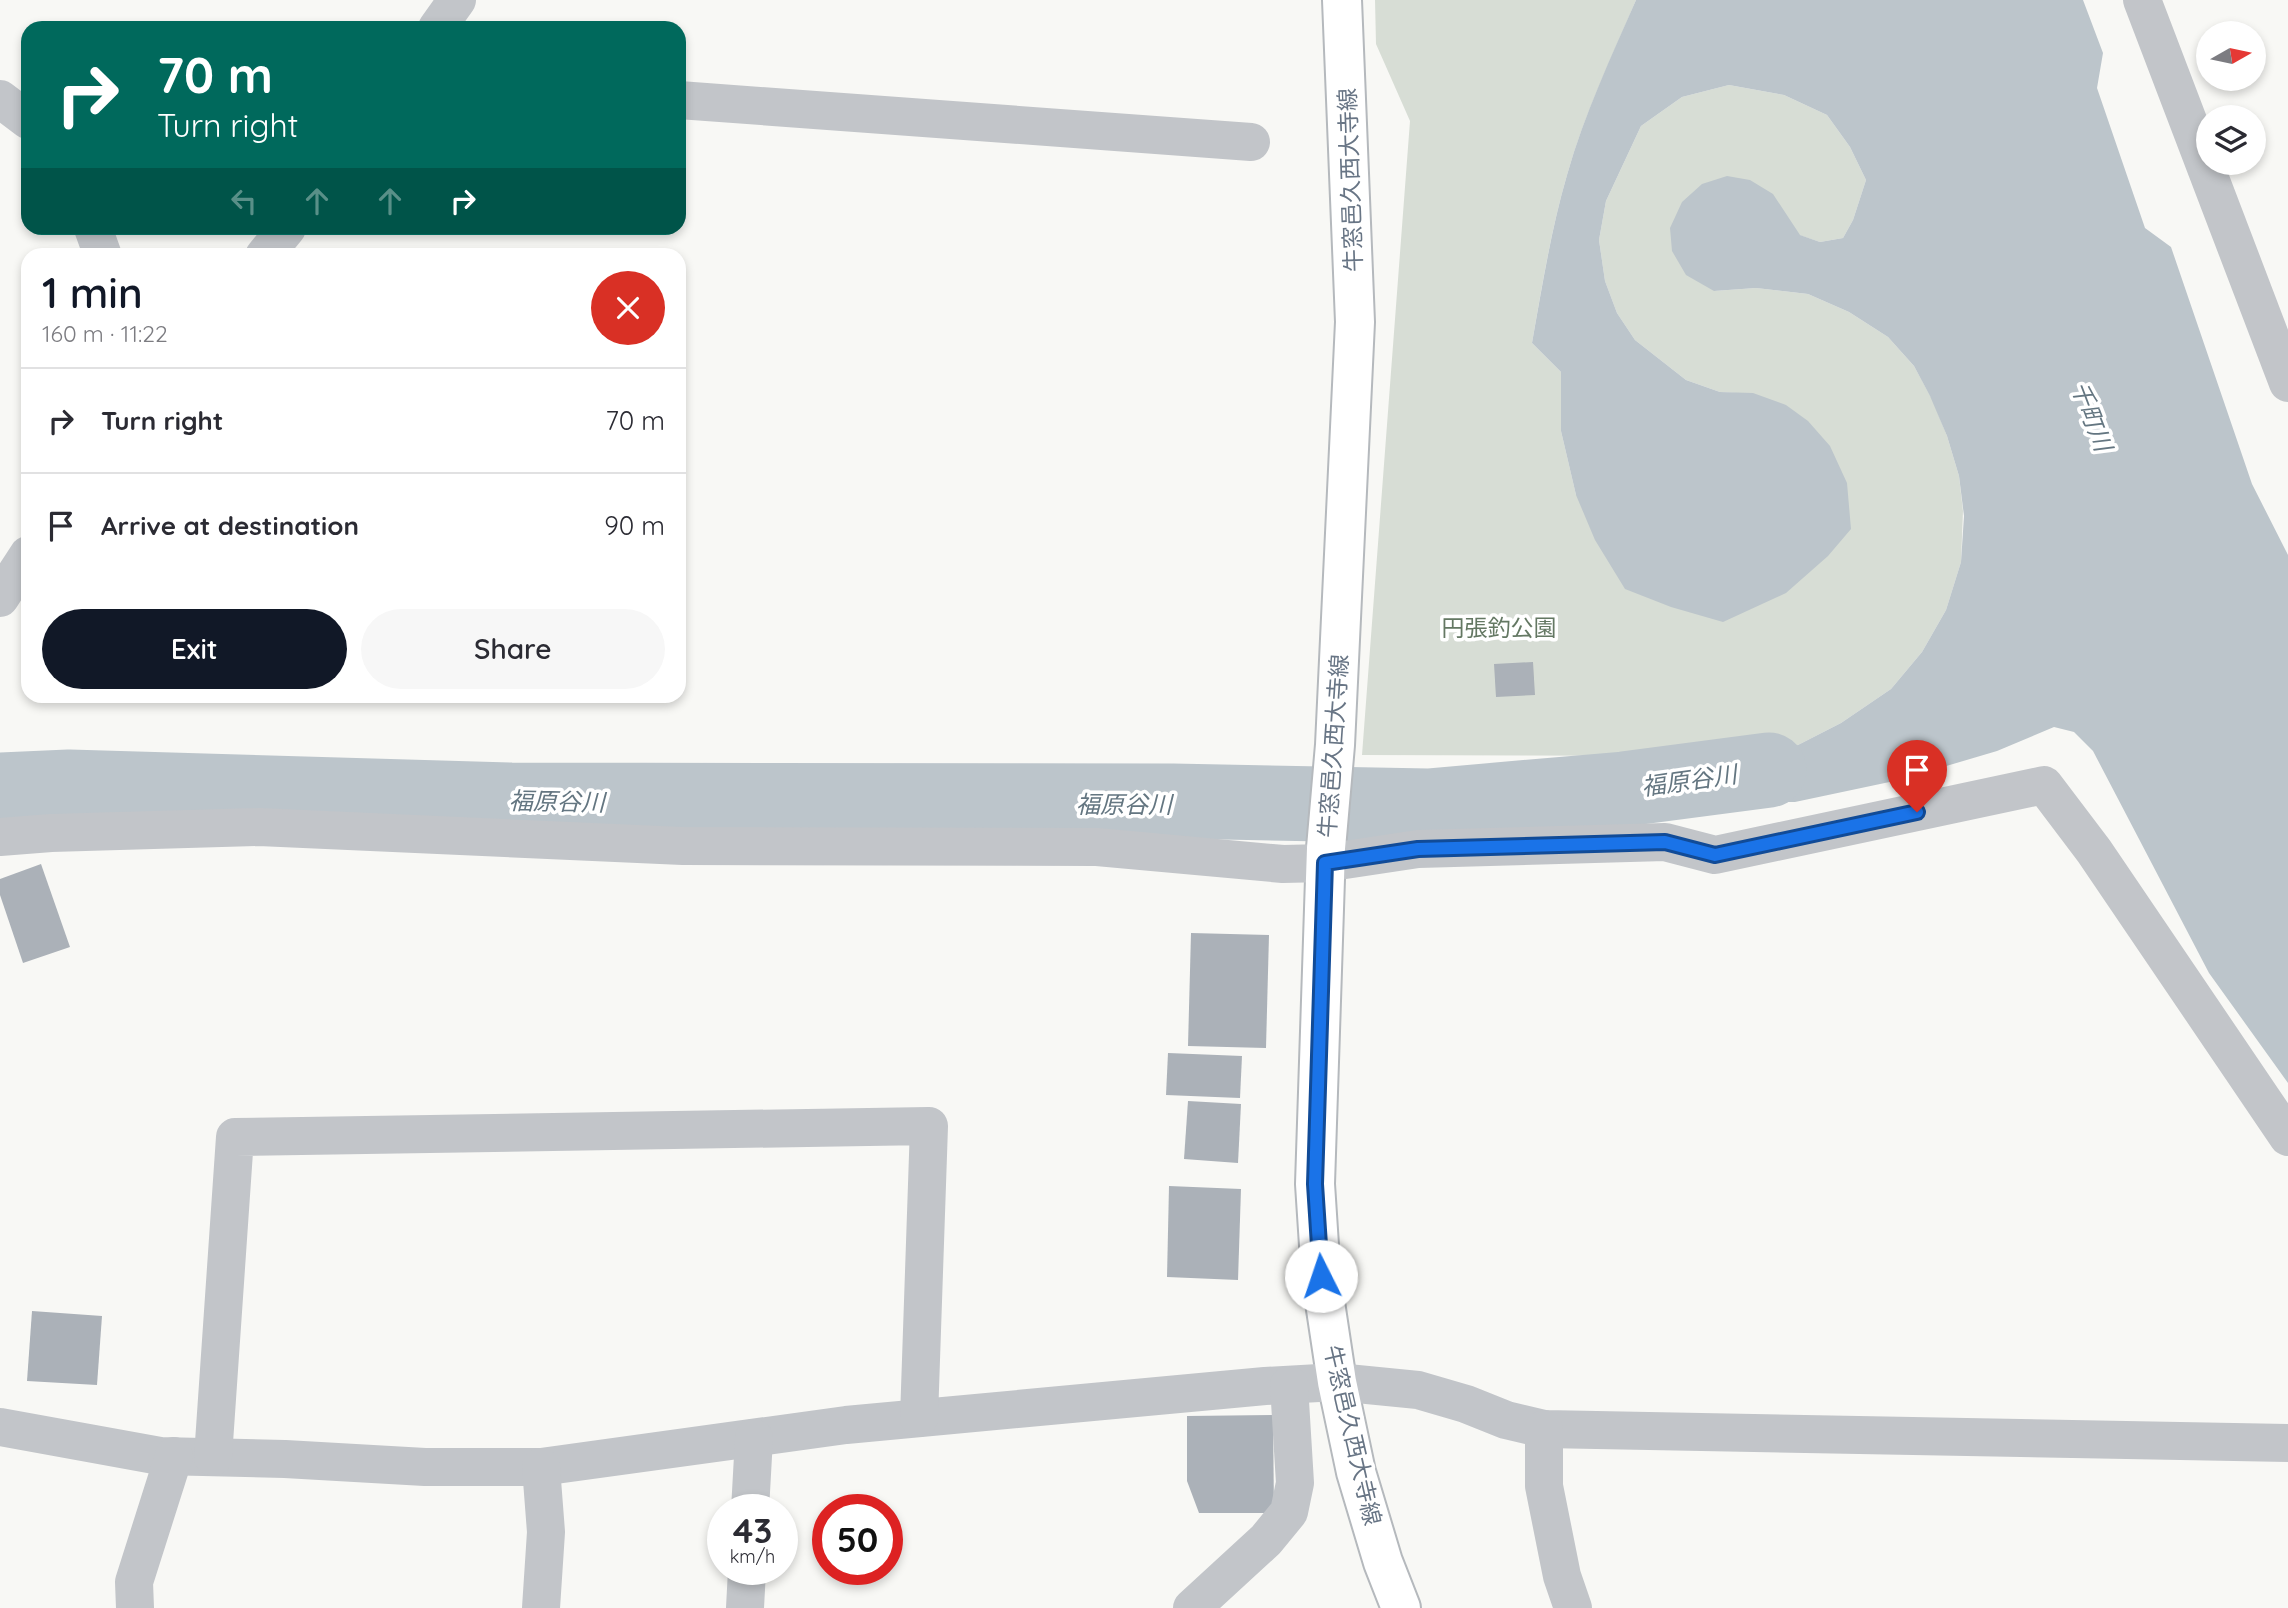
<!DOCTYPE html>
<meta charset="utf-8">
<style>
body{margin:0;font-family:Quicksand,"Noto Sans JP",sans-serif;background:#f7f7f7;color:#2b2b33;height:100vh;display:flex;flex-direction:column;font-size:26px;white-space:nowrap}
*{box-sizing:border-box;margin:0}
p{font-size:23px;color:#7c7c81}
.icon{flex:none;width:38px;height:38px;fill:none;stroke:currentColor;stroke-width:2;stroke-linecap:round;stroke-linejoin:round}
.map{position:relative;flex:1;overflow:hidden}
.sheet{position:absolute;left:21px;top:248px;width:665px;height:455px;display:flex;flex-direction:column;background:#fff;border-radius:21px;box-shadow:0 4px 10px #0003}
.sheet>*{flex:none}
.hud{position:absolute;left:21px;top:21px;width:665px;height:214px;border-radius:21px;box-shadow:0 4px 10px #0003;background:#00695c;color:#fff;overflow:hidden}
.needle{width:46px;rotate:81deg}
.controls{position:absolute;left:2196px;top:21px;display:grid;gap:14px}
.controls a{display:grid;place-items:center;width:70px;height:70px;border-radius:50%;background:#fff;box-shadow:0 4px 10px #0003;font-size:35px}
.speed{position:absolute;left:707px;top:1494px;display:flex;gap:14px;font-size:35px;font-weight:700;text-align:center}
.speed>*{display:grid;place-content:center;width:91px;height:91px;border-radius:50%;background:#fff;box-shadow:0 4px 10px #0003;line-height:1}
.speed small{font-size:18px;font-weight:400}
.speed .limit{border:10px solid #d22;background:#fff;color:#111}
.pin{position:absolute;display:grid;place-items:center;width:60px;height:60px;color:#fff;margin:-72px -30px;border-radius:50% 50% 50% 0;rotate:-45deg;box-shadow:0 0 7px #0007}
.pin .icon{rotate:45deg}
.me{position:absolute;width:77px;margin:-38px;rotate:356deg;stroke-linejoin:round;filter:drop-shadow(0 0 5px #0008)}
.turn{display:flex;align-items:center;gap:24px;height:147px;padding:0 21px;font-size:32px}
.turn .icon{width:91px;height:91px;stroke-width:2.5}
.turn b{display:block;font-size:49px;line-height:60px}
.lanes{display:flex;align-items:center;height:66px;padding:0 21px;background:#0003;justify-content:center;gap:35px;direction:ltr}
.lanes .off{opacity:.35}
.round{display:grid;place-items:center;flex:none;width:74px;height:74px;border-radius:37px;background:#f7f7f7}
.summary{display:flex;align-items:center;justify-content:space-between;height:119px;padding:0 21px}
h1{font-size:42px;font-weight:600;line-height:52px;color:#111827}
.action{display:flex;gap:14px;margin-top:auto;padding:14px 21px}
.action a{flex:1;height:80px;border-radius:42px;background:#111827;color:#fff;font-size:28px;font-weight:600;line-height:80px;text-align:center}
.action a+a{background:#f7f7f7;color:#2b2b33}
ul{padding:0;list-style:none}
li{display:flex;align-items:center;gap:21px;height:105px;padding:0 21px;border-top:2px solid #e1e1e2}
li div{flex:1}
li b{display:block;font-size:26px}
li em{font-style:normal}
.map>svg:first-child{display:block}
.green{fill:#d7ddd5}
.water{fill:#bcc5cb}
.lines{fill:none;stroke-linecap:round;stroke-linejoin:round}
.river{stroke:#bcc5cb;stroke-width:75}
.building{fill:#abb1b8}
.major-casing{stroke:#b5b9bd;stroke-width:42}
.minor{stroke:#c2c5c9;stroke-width:38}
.major{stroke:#fff;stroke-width:38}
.route-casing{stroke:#114b97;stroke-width:18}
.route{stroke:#1a73e8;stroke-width:12}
.labels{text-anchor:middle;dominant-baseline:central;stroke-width:7;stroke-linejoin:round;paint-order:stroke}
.street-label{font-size:23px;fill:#687585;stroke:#fff}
.park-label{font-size:23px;fill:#647863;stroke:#fff}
.water-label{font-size:24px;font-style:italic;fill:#647681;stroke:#fff}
</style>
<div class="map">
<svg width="2288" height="1608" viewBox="0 0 2288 1608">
<rect width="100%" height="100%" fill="#f8f8f5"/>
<path class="green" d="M1375,0H1636C1612,57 1584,115 1567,175C1551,230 1542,286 1532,343L1561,372V431L1576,495L1753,394L1720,392L1686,380L1635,340L1617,313L1605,281L1599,240L1606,201L1641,126L1682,97L1729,85L1784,95L1827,115L1850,147L1866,180L1853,220L1843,238L1820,242L1799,235L1714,291L1756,288L1808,294L1849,312L1888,337L1914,366L1933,401L1947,436L1959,476L1963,511L1961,562L1946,610L1922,652L1891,689L1841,723L1798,745L1708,756L1362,755L1410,121L1376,44Z"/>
<path class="water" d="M1636,0H2083L2103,53L2097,88L2145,228L2171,247L2252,484L2288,555V1083L2209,973L2093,751L2074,732L2054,727L1997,751L1899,780L1795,802H1712L1664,785L1708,756L1798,745L1841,723L1891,689L1922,652L1946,610L1961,562L1964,516L1959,476L1947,436L1930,396L1914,366L1888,337L1849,312L1808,294L1756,288L1714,291L1686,275L1672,251L1670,228L1682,202L1702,184L1727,176L1750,180L1773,194L1800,235L1820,242L1843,238L1853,220L1866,180L1850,147L1827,115L1784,95L1729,85L1682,97L1641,126L1606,201L1599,240L1605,281L1617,313L1635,340L1686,380L1720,392L1753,393L1786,405L1808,421L1830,446L1847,483L1851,529L1828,556L1786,593L1723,622L1671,607L1625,589L1595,540L1576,495L1561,431V372L1532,343C1542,287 1551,230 1567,175C1584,115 1611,57 1636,0Z"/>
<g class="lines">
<polyline class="river" points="0,790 69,787 511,800 1173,801 1428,806 1624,789 1769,770"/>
</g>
<g class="building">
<polygon points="1533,662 1535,695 1496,697 1494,664"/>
<polygon points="41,864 70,947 23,963 0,895 0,879"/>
<polygon points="1191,933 1269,935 1266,1048 1188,1046"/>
<polygon points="1168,1053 1242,1056 1240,1098 1166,1095"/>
<polygon points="1188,1101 1241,1104 1238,1163 1184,1159"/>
<polygon points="1169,1186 1241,1189 1238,1280 1167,1277"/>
<polygon points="32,1311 102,1316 97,1385 27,1381"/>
<polygon points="1273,1415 1274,1513 1199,1513 1187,1481 1187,1416"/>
</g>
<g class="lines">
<g class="major-casing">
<polyline id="major" points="1342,0 1355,322 1335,745 1326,848 1315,1184 1321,1276 1337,1382 1356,1472 1383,1562 1401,1608"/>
</g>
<g class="minor">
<polyline points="2142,0 2288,383"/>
<polyline points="437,28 457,0"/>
<polyline points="0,99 28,120"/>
<polyline points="679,100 1251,142"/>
<polyline points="93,228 103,256"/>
<polyline points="264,256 287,228"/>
<polyline points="0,598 28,555"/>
<polyline points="0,837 51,833 259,827 683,846 1097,847 1283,864 1325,863 1418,849 1665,842 1715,855 2044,785 2094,851 2288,1137"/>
<polyline points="0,1427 160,1456 285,1459 425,1467 541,1467 846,1425 1265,1386 1337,1382 1418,1390 1466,1404 1506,1420 1544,1429 2288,1443"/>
<polyline points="1544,1429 1544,1486 1562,1576 1573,1608"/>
<polyline points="213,1457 235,1137 929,1126 919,1418"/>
<polyline points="750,1510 754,1438"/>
<polyline points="135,1608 134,1582 174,1456"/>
<polyline points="541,1608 546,1532 541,1467"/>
<polyline points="745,1608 747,1570"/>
<polyline points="1192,1608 1266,1540 1289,1512 1295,1483 1289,1385"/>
</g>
<use href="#major" class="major"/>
</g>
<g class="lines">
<g class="route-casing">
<polyline id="route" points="1321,1276 1315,1184 1325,863 1418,849 1665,842 1715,855 1917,812"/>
</g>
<use href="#route" class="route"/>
</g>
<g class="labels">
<g class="street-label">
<text transform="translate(1350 180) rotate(-92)">牛窓邑久西大寺線</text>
<text transform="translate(1333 746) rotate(-86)">牛窓邑久西大寺線</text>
<text transform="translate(1353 1435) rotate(77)">牛窓邑久西大寺線</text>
</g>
<g class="park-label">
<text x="1499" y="627">円張釣公園</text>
</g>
<g class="water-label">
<text transform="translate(2092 416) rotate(69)">千町川</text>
<text transform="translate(1689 780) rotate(-8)">福原谷川</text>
<text transform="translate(557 801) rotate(1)">福原谷川</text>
<text x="1124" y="804">福原谷川</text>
</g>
</g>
</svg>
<div class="controls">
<a><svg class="needle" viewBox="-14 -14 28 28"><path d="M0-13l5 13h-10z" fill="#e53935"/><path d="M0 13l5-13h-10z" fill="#7c7c81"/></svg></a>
<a><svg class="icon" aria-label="layers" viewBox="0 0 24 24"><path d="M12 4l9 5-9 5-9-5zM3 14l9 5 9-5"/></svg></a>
</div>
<div class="speed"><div>43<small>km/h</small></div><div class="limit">50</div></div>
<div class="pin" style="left:1917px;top:812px;background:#d93025"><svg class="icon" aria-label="arrive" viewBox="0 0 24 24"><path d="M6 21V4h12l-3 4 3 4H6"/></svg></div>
<svg class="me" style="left:1321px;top:1276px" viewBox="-20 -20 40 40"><circle r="19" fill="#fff"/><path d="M0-13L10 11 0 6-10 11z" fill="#1a73e8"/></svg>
<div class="hud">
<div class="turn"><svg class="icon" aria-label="right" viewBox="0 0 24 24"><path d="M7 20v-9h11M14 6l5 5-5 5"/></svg><div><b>70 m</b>Turn right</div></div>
<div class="lanes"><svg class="icon off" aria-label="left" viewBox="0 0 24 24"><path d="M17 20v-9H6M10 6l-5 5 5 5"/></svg><svg class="icon off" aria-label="ahead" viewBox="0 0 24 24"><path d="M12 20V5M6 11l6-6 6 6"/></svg><svg class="icon off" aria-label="ahead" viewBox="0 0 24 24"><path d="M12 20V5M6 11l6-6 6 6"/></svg><svg class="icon" aria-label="right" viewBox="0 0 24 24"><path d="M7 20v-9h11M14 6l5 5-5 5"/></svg></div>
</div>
<section class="sheet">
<div class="summary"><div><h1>1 min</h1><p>160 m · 11:22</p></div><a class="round" style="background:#d93025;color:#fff"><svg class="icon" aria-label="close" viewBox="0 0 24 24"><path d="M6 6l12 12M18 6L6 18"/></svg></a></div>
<ul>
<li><svg class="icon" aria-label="right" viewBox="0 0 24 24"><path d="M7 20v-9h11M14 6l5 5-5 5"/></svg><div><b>Turn right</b></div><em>70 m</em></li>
<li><svg class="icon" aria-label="arrive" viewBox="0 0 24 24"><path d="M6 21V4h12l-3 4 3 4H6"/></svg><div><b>Arrive at destination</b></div><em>90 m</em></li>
</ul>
<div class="action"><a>Exit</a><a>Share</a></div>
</section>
</div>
